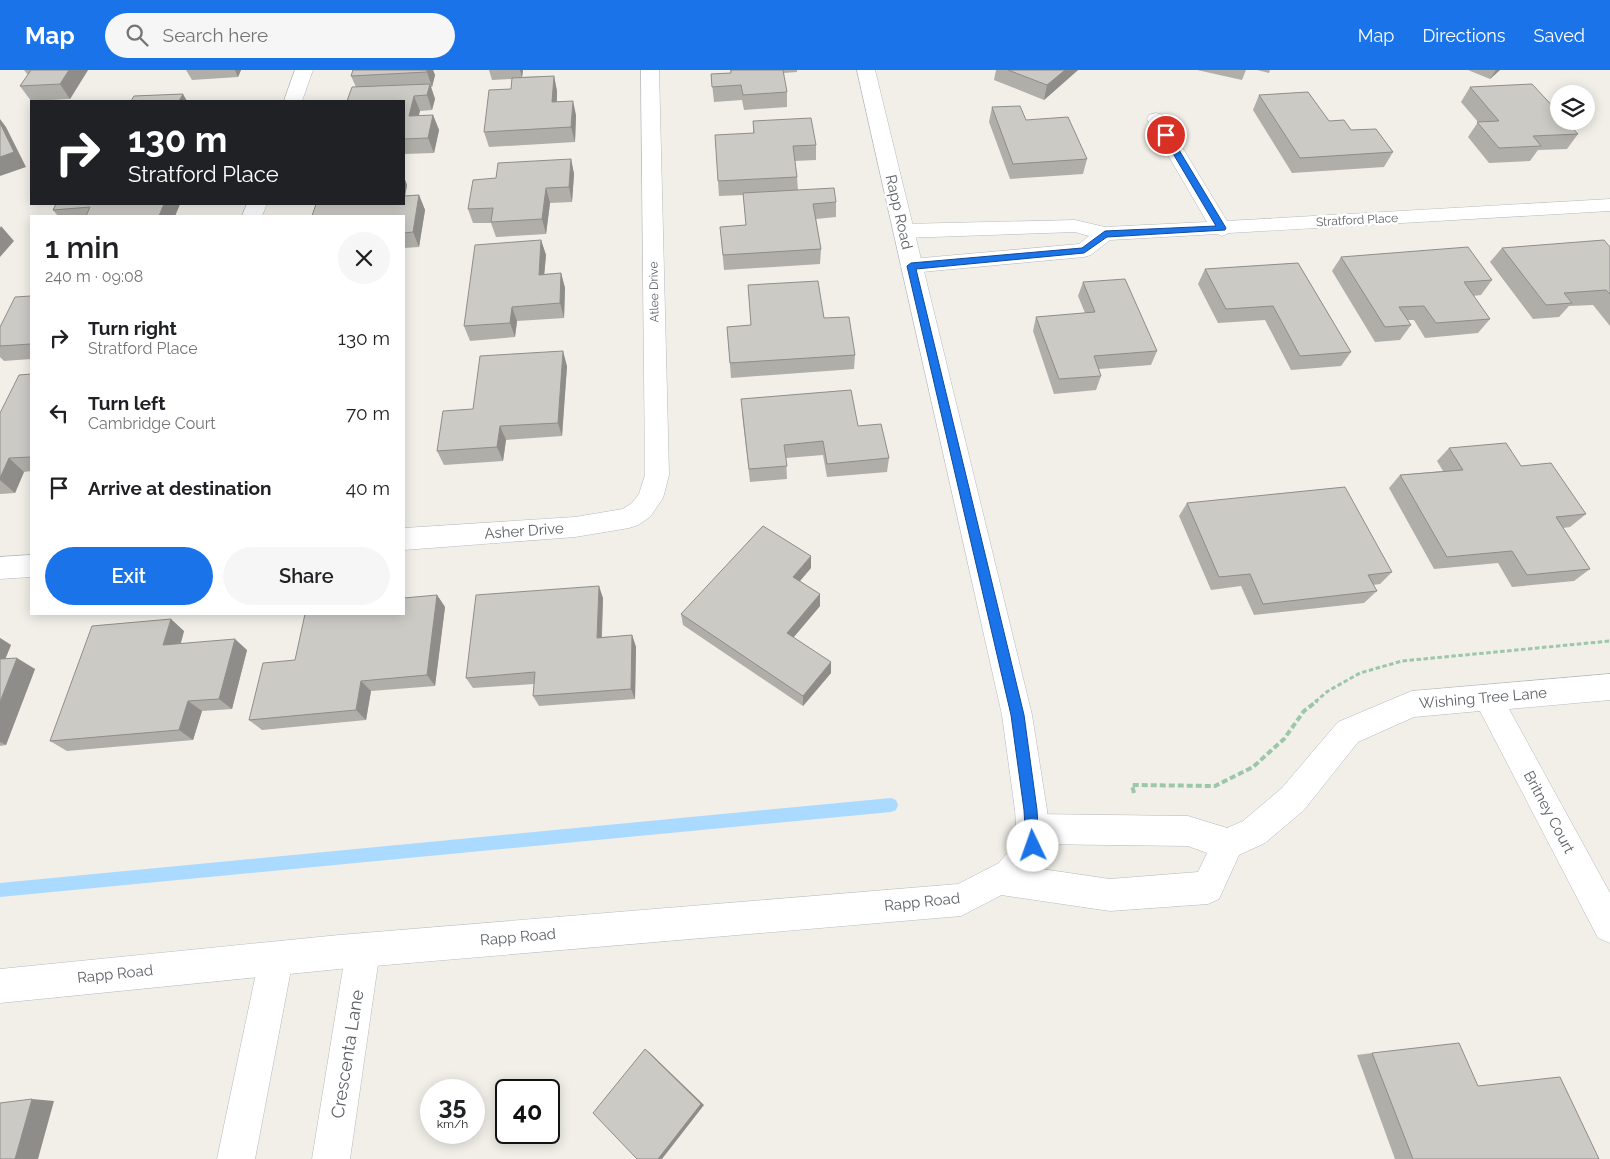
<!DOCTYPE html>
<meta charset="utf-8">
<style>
body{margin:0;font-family:Raleway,sans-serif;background:#f6f6f6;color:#202124;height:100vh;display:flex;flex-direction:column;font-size:19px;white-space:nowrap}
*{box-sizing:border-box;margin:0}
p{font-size:16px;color:#757577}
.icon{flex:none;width:28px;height:28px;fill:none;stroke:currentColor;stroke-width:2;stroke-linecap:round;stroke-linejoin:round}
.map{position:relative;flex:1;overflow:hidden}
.drawer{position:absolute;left:30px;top:145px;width:375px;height:400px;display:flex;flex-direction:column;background:#fff;border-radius:0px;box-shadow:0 2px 12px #0003}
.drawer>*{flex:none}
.hud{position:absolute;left:30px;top:30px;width:375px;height:105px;border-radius:0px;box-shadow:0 2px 12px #0003;background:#202124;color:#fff;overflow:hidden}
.controls{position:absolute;left:1550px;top:15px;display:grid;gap:10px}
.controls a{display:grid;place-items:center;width:45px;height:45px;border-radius:50%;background:#fff;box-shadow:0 2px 12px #0003;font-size:25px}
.speed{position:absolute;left:420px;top:1009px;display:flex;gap:10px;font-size:25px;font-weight:700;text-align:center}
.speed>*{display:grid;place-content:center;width:65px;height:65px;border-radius:50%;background:#fff;box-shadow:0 2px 12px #0003;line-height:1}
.speed small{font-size:12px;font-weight:400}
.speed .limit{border:2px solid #111;border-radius:8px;background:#fff;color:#111}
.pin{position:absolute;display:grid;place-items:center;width:42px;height:42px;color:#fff;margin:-21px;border:2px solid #fff;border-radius:50%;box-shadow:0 1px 5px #0007}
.me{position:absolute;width:55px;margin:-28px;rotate:357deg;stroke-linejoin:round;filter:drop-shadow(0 0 4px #0008)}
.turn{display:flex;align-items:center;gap:18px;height:105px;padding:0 15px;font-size:22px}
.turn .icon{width:65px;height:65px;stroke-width:2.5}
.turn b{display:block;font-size:35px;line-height:42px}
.round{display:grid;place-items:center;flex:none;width:52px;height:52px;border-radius:26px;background:#f6f6f6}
.head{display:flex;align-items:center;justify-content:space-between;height:85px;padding:0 15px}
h1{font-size:30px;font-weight:600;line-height:38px}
.button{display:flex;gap:10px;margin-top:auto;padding:10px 15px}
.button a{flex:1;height:58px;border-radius:30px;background:#1a73e8;color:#fff;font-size:20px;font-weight:600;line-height:58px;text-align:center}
.button a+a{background:#f6f6f6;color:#202124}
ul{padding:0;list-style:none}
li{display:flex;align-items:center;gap:15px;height:75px;padding:0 15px}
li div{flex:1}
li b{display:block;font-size:19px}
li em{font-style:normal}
header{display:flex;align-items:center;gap:30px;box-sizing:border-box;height:70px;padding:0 25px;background:#1a73e8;color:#fff}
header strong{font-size:24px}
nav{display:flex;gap:28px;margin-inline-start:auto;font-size:18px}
.search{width:350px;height:45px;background:#f6f6f6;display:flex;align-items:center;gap:12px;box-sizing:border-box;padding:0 18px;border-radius:28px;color:#757577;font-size:19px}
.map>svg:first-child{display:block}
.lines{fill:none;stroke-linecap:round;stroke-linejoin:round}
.stream{fill:#aadaff;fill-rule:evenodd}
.street-casing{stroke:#b5b8bc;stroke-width:1}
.secondary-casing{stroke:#b6babf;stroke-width:1}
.path-far1{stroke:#9cc7a9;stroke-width:3;stroke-dasharray:4.5 2.5;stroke-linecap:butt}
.path{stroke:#9cc7a9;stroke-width:4;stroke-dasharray:6 3;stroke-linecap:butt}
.street{fill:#fff;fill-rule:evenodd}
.secondary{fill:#fff;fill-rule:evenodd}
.wall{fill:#afaea9}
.shaded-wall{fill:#8f8d8a}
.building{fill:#cccac5;stroke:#8f8d8a}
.route{fill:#1a73e8;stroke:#114b97}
.labels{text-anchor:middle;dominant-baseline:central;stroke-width:5;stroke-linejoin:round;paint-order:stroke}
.far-street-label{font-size:12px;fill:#5f6368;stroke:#fff}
.street-label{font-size:15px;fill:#5f6368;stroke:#fff}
.near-street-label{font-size:18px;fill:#5f6368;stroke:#fff}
</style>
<header>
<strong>Map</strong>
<div class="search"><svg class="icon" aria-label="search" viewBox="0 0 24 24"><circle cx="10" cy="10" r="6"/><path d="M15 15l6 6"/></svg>Search here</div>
<nav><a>Map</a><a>Directions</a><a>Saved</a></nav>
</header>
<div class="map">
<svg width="1610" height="1089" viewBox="0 0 1610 1089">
<rect width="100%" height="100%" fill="#f1efe8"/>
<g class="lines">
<polygon class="stream" points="891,728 896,730 898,735 896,740 891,742 0,827 0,813"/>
<g class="street-casing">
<g id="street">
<polygon points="295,0 313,0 302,31 284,31"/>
<polygon points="641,0 659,0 669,405 663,428 650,447 638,455 629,458 575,467 404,480 404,458 575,447 623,439 632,433 639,424 645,405"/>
<polygon points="1156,43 1163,45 1165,49 1227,151 1610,129 1610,141 1229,163 1222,166 1217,164 1110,170 1091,185 1084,187 911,203 904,201 900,196 904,191 911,189 1079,174 1089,166 1075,162 904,168 897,166 894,161 897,156 904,154 1075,150 1105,157 1207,152 1147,49 1149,45"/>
<polygon points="247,134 267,134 262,146 242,146"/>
<polygon points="31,485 31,507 0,509 0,487"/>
<polygon points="1610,604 1610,630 1509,639 1610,823 1610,873 1598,868 1480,641 1414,647 1358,672 1304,740 1265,773 1239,785 1219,829 1208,834 1110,841 1001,825 990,820 985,809 990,798 1001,793 1110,809 1198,802 1207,783 1188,776 1032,774 1021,770 1016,759 1021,748 1032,744 1188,746 1227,758 1243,751 1282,718 1338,652 1402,625 1412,621"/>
<polygon points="363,863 375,868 380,880 350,1089 312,1089 346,880 351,868"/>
<polygon points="276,872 288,877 293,889 255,1089 217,1089 259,889 264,877"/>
</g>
</g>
<g class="secondary-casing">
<polygon id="secondary" points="857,0 875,0 1032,645 1047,740 1049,776 1044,787 1021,815 961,846 339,899 0,933 0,899 339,865 958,814 999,793 1017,771 1015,740 1002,645"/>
</g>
<polyline class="path-far1" points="1315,632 1328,621 1360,603 1402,591 1610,571"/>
<polyline class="path" points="1134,723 1132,715 1215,716 1253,697 1284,669 1304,641 1317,631"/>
<use href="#street" class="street"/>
<use href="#secondary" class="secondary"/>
</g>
<g class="wall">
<polygon points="24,0 88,0 70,29 31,31 20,16 28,5"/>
<polygon points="186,0 241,0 238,7 192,10"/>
<polygon points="353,0 433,0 435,5 432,17 431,17 435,29 432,40 420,41 418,46 433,45 439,60 434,83 404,84 404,31 356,17 351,6"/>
<polygon points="489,0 523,0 522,7 554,6 557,21 557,32 576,45 575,72 489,77 484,62 511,19 512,9 492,10"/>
<polygon points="730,0 797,0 797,2 783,3 787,22 787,37 744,40 742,30 714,32 711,4 731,3"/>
<polygon points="996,0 1078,0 1044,30 994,10"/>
<polygon points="1197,0 1246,0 1242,10"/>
<polygon points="1257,0 1270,0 1269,3"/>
<polygon points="1468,0 1500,0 1490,9"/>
<polygon points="1470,17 1578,64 1567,79 1538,80 1530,91 1489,93 1468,67 1478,52 1461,32"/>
<polygon points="1259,25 1351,60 1393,82 1384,97 1292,103 1253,40"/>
<polygon points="992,37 1026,50 1087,89 1083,104 1010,109 989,52"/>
<polygon points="753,51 816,75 816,90 795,91 797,107 798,120 836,132 836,147 816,149 821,179 820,194 724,200 720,157 746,155 743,125 719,126 718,111 753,63"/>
<polygon points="571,89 574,104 572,132 550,133 546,164 496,167 491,153 473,153 468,139 496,108"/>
<polygon points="404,107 407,115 405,126 419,125 425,140 419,177 404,178"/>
<polygon points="56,134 180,134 175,146 58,146 53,140"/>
<polygon points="541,170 546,185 544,204 561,203 565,218 564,248 517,251 515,267 470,271 464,256"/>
<polygon points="1610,177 1610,256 1593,235 1569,236 1559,247 1533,249 1490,192 1502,178"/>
<polygon points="1341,187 1492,210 1481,225 1473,226 1490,249 1478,263 1425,268 1414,250 1407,250 1411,255 1400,270 1375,272 1332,201"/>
<polygon points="1298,193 1351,282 1341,296 1291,300 1265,250 1218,253 1198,214 1205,199"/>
<polygon points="1083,212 1157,281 1151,295 1099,299 1101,306 1096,320 1054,324 1033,261 1036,247 1085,243 1078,226"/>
<polygon points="748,215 824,248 855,285 854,299 731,308 727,257 751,255"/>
<polygon points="31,226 31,289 4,291 0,287 0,257"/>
<polygon points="567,296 562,366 506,370 503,391 444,395 437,381 473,339"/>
<polygon points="31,304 31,401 24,402 15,423 0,424 0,343"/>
<polygon points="742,343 858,356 889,388 887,402 827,407 823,385 786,388 787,409 750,412"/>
<polygon points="1449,378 1521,396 1586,444 1570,457 1563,458 1590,499 1574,511 1512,517 1498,493 1434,499 1389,418 1400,405 1443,401 1437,391"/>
<polygon points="1187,433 1392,502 1380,514 1373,515 1377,521 1364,533 1254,545 1241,516 1211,520 1179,446"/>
<polygon points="811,498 800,511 820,524 820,536 793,568 831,592 831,603 803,636 683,555 681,544"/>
<polygon points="437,525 445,537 435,616 371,621 366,650 262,660 249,650 295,590"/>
<polygon points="603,528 602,567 632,565 636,577 635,629 539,636 533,626 534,614 473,618 466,608"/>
<polygon points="184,561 181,573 247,580 232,639 202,641 193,670 67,681 50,671"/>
<polygon points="0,568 11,575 5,589 35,599 6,675 0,676"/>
<polygon points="1372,983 1478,1016 1599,1089 1395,1089 1357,985"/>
</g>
<g class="shaded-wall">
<polygon points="69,0 88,0 70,29 60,14"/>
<polygon points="235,0 241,0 238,7"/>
<polygon points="427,0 433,0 435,5 432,17 427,2"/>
<polygon points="520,0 523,0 522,8"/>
<polygon points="1065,0 1078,0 1044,30 1047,15"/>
<polygon points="1496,0 1500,0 1490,9"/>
<polygon points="554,6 557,21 556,47 552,32"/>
<polygon points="430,14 435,29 432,40 427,25"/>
<polygon points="183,24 187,31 179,31"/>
<polygon points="414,26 420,41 415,61 409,46"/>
<polygon points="573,31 576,45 575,72 571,57"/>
<polygon points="433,45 439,60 434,83 428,68"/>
<polygon points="0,49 6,57 26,97 0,106"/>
<polygon points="571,89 574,104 572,132 569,117"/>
<polygon points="404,107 407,115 404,132"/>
<polygon points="546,118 550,133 546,164 542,149"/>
<polygon points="419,125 425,140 419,177 413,162"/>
<polygon points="164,134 180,134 175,146 159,146"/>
<polygon points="1,156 14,171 0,187 0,158"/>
<polygon points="541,170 546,185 543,219 539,205"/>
<polygon points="561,203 565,218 564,248 560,233"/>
<polygon points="512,237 517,251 515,267 510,253"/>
<polygon points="563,281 567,296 562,366 558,353"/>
<polygon points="500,356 506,370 503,391 497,377"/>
<polygon points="9,388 24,402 15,423 0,410 0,408"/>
<polygon points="811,486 811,498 793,519 793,507"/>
<polygon points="599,516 603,528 601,579 597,568"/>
<polygon points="820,524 820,536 787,575 787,563"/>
<polygon points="437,525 445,537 435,616 427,605"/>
<polygon points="171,549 184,561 177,586 163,575"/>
<polygon points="632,565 636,577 635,629 631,619"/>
<polygon points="0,568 11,575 0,602"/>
<polygon points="235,569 247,580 232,639 219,629"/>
<polygon points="17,588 35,599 6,675 0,672 0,632"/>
<polygon points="831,592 831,603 803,636 803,626"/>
<polygon points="361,611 371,621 366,650 356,640"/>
<polygon points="188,631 202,641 193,670 179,660"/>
<polygon points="645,979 649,982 704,1035 662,1089 658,1089"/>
<polygon points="32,1029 54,1031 38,1089 15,1089"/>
</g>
<g class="building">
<polygon points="31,0 69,0 60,14 20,16"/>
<polygon points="353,0 427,0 427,2 351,6"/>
<polygon points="731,0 783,0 787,22 743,25 741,15 712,17 711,4 731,3"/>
<polygon points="1008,0 1065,0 1047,15"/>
<polygon points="554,6 552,32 573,31 571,57 484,62 489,20 511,19 512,8"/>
<polygon points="430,14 427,25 414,26 409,46 433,45 428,68 404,69 404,31 347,31 352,17"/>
<polygon points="1532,14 1559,43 1559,51 1566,51 1578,64 1533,66 1541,76 1499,78 1477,52 1499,51 1470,17"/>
<polygon points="1308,22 1329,51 1344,50 1351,60 1376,59 1393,82 1300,88 1259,25"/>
<polygon points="183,24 179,31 131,31 134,26"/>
<polygon points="1020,36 1026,50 1068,47 1087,89 1013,94 992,37"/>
<polygon points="811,48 816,75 793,76 797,107 718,111 715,65 754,63 753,51"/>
<polygon points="0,53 14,82 0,87"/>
<polygon points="571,89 569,117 546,118 542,149 491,152 493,138 468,139 473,110 496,108 498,93"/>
<polygon points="834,118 836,132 813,134 821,179 723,185 720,157 746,155 743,123"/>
<polygon points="419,125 413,162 404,163 404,146 312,146 316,134 404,134 404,126"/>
<polygon points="56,134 164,134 159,146 86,146 90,137 53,140"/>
<polygon points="541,170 539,205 561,203 560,233 512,237 510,253 464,256 475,175"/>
<polygon points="1604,170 1610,177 1610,224 1606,220 1564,223 1572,233 1546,235 1502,178"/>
<polygon points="1468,177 1492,210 1464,212 1490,249 1436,253 1424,236 1399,237 1411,255 1385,257 1341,187"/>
<polygon points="1298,193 1351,282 1300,286 1273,236 1226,239 1205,199"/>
<polygon points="1125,209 1157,281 1094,286 1101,306 1059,309 1036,247 1095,242 1083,212"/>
<polygon points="818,211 824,248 849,247 855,285 730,293 727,257 751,255 748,215"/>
<polygon points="31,226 31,274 0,276 0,257 15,227"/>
<polygon points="563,281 558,353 500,356 497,377 437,381 443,341 473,339 480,286"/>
<polygon points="31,304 31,387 9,388 0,408 0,343 19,305"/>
<polygon points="851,320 858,356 881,354 889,388 827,394 823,371 784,375 787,396 749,399 741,329"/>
<polygon points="1506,373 1521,396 1551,393 1586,444 1556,447 1590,499 1527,505 1512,481 1447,487 1400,405 1463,400 1449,378"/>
<polygon points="1345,417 1392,502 1368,505 1377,521 1263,534 1250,504 1219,507 1187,433"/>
<polygon points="763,456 811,486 793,507 820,524 787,563 831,592 803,626 681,544"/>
<polygon points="599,516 597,568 632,565 631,619 533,626 535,602 466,608 476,525"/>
<polygon points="437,525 427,605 361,611 356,640 249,650 263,593 295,590 305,544 404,544 404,528"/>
<polygon points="171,549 163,575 235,569 219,629 188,631 179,660 50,671 92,556"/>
<polygon points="17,588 0,632 0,589"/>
<polygon points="1459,973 1478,1016 1560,1007 1599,1089 1413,1089 1372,983"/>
<polygon points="645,979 701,1034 658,1089 637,1089 593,1043"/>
<polygon points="32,1029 15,1089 0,1089 0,1033"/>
</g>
<polygon class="route" points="1166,62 1170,65 1226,158 1225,160 1107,167 1084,183 916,199 1024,645 1037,740 1039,776 1037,781 1033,783 1028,781 1026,776 1024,740 1011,645 907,196 911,193 1082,178 1105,161 1216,156 1162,65"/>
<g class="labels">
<g class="far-street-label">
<text transform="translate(1357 150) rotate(-3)">Stratford Place</text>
<text transform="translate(654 222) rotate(-91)">Atlee Drive</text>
</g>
<g class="street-label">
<text transform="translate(899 142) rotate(77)">Rapp Road</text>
<text transform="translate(524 461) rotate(-4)">Asher Drive</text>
<text transform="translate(1483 628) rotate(-5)">Wishing Tree Lane</text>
<text transform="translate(1549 742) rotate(62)">Britney Court</text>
<text transform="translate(922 832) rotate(-6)">Rapp Road</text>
<text transform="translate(518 867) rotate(-5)">Rapp Road</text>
<text transform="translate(115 904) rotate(-6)">Rapp Road</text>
</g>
<g class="near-street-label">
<text transform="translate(347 984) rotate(-81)">Crescenta Lane</text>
</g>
</g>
</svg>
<div class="controls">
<a><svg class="icon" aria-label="layers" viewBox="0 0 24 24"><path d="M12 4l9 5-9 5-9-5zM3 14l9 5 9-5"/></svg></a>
</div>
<div class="speed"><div>35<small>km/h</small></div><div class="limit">40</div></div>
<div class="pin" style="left:1166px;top:65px;background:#d93025"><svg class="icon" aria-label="arrive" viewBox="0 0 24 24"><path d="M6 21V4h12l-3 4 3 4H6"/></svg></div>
<svg class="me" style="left:1033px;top:776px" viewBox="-20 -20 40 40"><circle r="19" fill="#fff"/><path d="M0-13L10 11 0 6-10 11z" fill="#1a73e8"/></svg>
<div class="hud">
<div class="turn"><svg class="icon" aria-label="right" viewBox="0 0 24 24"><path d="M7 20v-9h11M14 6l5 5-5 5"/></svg><div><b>130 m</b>Stratford Place</div></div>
</div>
<section class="drawer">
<div class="head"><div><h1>1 min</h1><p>240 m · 09:08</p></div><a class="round"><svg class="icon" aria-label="close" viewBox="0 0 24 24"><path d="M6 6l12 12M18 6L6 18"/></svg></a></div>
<ul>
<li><svg class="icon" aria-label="right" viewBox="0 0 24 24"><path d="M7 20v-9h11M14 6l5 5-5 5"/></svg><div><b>Turn right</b><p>Stratford Place</p></div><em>130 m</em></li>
<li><svg class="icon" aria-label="left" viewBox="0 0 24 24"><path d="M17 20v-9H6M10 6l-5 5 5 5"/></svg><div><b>Turn left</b><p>Cambridge Court</p></div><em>70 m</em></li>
<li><svg class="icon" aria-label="arrive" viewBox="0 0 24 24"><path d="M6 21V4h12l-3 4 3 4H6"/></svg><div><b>Arrive at destination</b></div><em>40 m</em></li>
</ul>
<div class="button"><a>Exit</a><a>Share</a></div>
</section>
</div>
